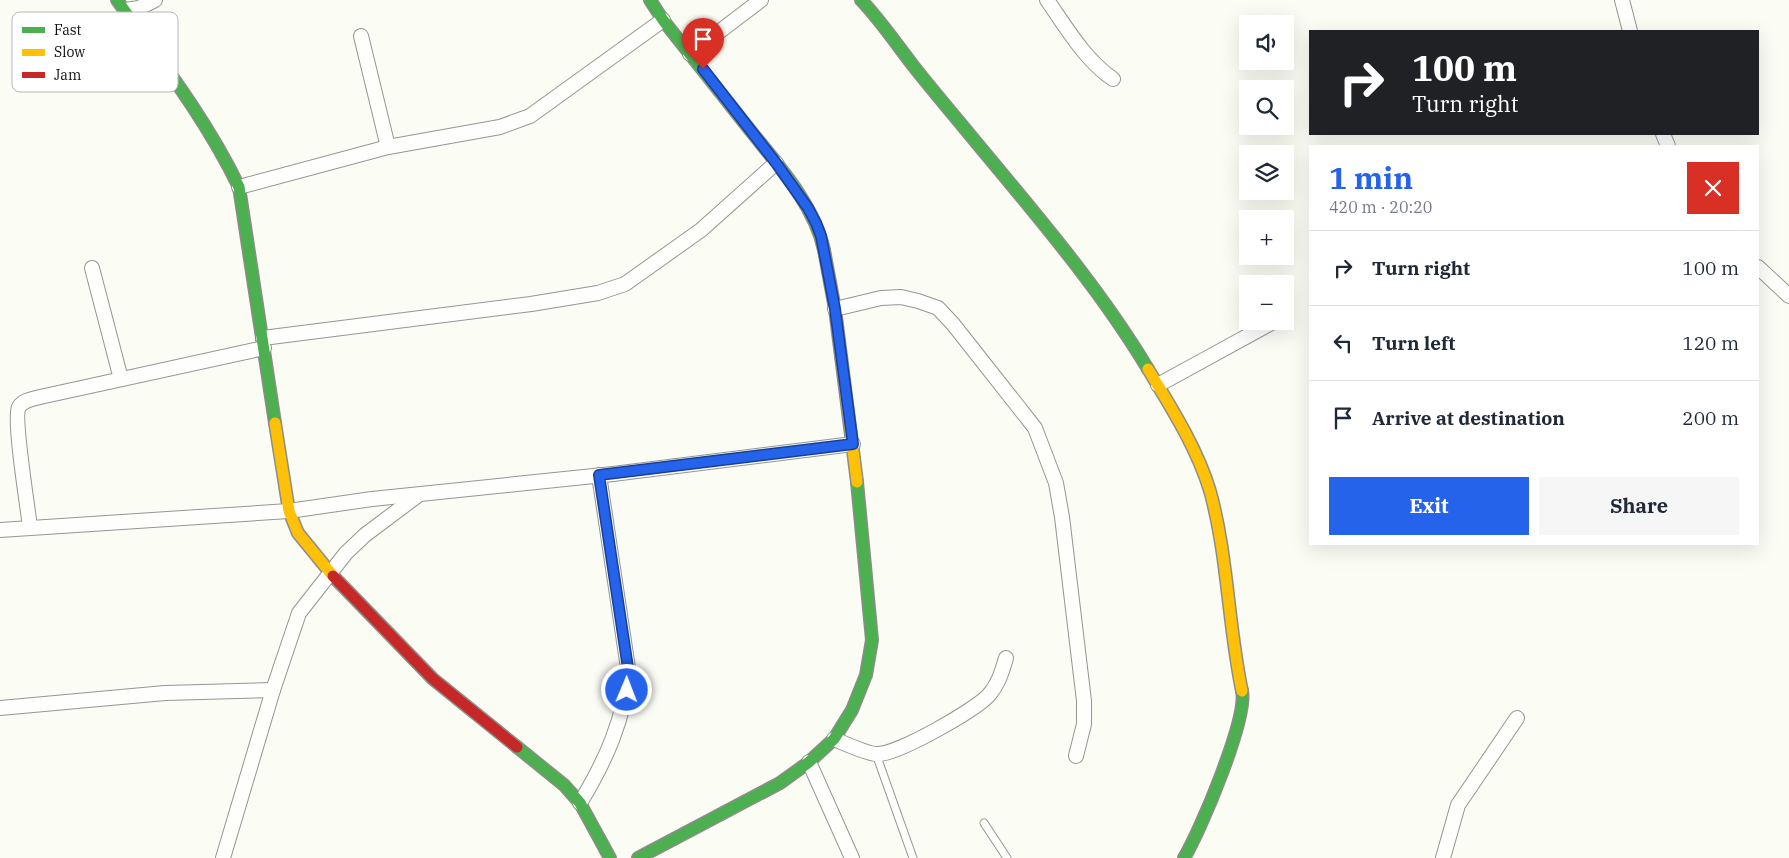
<!DOCTYPE html>
<meta charset="utf-8">
<style>
body{margin:0;font-family:"IBM Plex Serif",serif;background:#f6f6f7;color:#1f2937;height:100vh;display:flex;flex-direction:column;font-size:19px;white-space:nowrap}
*{box-sizing:border-box;margin:0}
p{font-size:16px;color:#747a83}
.icon{flex:none;width:28px;height:28px;fill:none;stroke:currentColor;stroke-width:2;stroke-linecap:round;stroke-linejoin:round}
.map{position:relative;flex:1;overflow:hidden}
.drawer{position:absolute;left:1309px;top:145px;width:450px;height:400px;display:flex;flex-direction:column;background:#fff;border-radius:0px;box-shadow:0 5px 20px #0002}
.drawer>*{flex:none}
.guide{position:absolute;left:1309px;top:30px;width:450px;height:105px;border-radius:0px;box-shadow:0 5px 20px #0002;background:#202124;color:#fff;overflow:hidden}
.controls{position:absolute;left:1239px;top:15px;display:grid;gap:10px}
.controls a{display:grid;place-items:center;width:55px;height:55px;border-radius:0px;background:#fff;box-shadow:0 5px 20px #0002;font-size:25px}
.pin{position:absolute;display:grid;place-items:center;width:42px;height:42px;color:#fff;margin:-51px -21px;border-radius:50% 50% 50% 0;rotate:-45deg;box-shadow:0 0 5px #0007}
.pin .icon{rotate:45deg}
.me{position:absolute;width:55px;margin:-28px;rotate:1deg;stroke-linejoin:round;filter:drop-shadow(0 0 4px #0008)}
.turn{display:flex;align-items:center;gap:18px;height:105px;padding:0 20px;font-size:22px}
.turn .icon{width:65px;height:65px;stroke-width:2.5}
.turn b{display:block;font-size:35px;line-height:42px}
.round{display:grid;place-items:center;flex:none;width:52px;height:52px;border-radius:0px;background:#f6f6f7}
.head{display:flex;align-items:center;justify-content:space-between;height:85px;padding:0 20px}
h1{font-size:30px;font-weight:800;line-height:38px;color:#2563eb}
.cta{display:flex;gap:10px;margin-top:auto;padding:10px 20px}
.cta a{flex:1;height:58px;border-radius:0px;background:#2563eb;color:#fff;font-size:20px;font-weight:800;line-height:58px;text-align:center}
.cta a+a{background:#f6f6f7;color:#1f2937}
ul{padding:0;list-style:none}
li{display:flex;align-items:center;gap:15px;height:75px;padding:0 20px;border-top:1px solid #e0e1e3}
li div{flex:1}
li b{display:block;font-size:19px}
li em{font-style:normal}
.map>svg:first-child{display:block}
.lines{fill:none;stroke-linecap:round;stroke-linejoin:round}
.lane-casing{stroke:#959692;stroke-width:9}
.street-casing{stroke:#959692;stroke-width:16}
.fast-casing{stroke:#8c8c89;stroke-width:14}
.slow-casing{stroke:#8c8c89;stroke-width:14}
.jam-casing{stroke:#8c8c89;stroke-width:14}
.lane{stroke:#fefffd;stroke-width:7}
.street{stroke:#fefffd;stroke-width:14}
.fast{stroke:#4caf50;stroke-width:11}
.slow{stroke:#ffc107;stroke-width:11}
.jam{stroke:#c62828;stroke-width:11}
.route-casing{stroke:#184099;stroke-width:12}
.route{stroke:#2563eb;stroke-width:9}
.key{fill:#fff;stroke:#b7b7b7;stroke-width:1}
.key-label{font-size:14px;fill:#0f0f0f}
</style>
<div class="map">
<svg width="1789" height="858" viewBox="0 0 1789 858">
<rect width="100%" height="100%" fill="#fbfcf4"/>
<g class="lines">
<g class="lane-casing">
<g id="lane">
<polyline points="876,754 913,858"/>
<polyline points="984,823 1007,858"/>
</g>
</g>
<g class="street-casing">
<g id="street">
<path d="M1047,0C1066,27 1085,60 1113,79"/>
<polyline points="1622,0 1630,31"/>
<polyline points="125,10 139,8 155,0"/>
<polyline points="361,36 388,147"/>
<polyline points="690,54 761,0"/>
<polyline points="1663,134 1668,146"/>
<polyline points="239,187 388,147 500,127 530,116 663,20"/>
<polyline points="1758,267 1789,296"/>
<polyline points="92,268 121,379"/>
<polyline points="835,309 881,298 901,297 918,301 938,308 953,324 1035,428 1056,483 1062,517 1084,701 1084,724 1076,756"/>
<polyline points="263,338 531,304 598,293 625,284 701,230 776,163"/>
<polyline points="1158,385 1275,321"/>
<path d="M30,527C28,509 13,417 19,407C23,400 33,399 40,397L264,348"/>
<polyline points="0,530 289,511 372,499 613,474 853,444"/>
<polyline points="0,708 165,693 273,690"/>
<path d="M834,739C844,743 867,754 877,754C897,755 973,711 988,696C998,685 1002,672 1006,658"/>
<polyline points="809,762 852,858"/>
<path d="M580,803C605,762 626,717 628,668L599,475"/>
<polyline points="223,858 273,690 299,613 346,553 365,535 417,496"/>
<polyline points="1443,858 1458,805 1517,718"/>
</g>
</g>
<g class="fast-casing">
<g id="fast">
<path d="M117,0C161,61 206,119 239,187L275,423"/>
<path d="M650,0L663,20C691,55 718,90 746,125C775,162 814,203 824,250"/>
<path d="M861,0C881,21 897,45 915,68C930,87 946,106 961,124C1026,203 1095,281 1148,369"/>
<polyline points="517,747 564,785 580,803 610,858"/>
<polyline points="638,858 780,783 809,762 834,739 852,710 866,675 872,640 857,482"/>
<path d="M1184,858C1200,832 1248,718 1242,691"/>
</g>
</g>
<g class="slow-casing">
<g id="slow">
<polyline points="824,250 835,309 857,482"/>
<path d="M1148,369C1171,407 1197,448 1210,491C1228,556 1228,625 1242,691"/>
<polyline points="275,423 289,511 298,533 333,576"/>
</g>
</g>
<g class="jam-casing">
<polyline id="jam" points="333,576 433,679 517,747"/>
</g>
<use href="#lane" class="lane"/>
<use href="#street" class="street"/>
<use href="#fast" class="fast"/>
<use href="#slow" class="slow"/>
<use href="#jam" class="jam"/>
</g>
<g class="lines">
<g class="route-casing">
<polyline id="route" points="627,690 628,668 599,475 853,444 835,309 821,236 816,223 808,208 776,163 703,69"/>
</g>
<use href="#route" class="route"/>
</g>
<rect x="12" y="12" width="166" height="80" rx="8" class="key"/>
<rect x="22" y="27" width="23" height="6" fill="#4caf50"/>
<rect x="22" y="49" width="23" height="7" fill="#ffc107"/>
<rect x="22" y="72" width="23" height="6" fill="#c62828"/>
<g class="key-label">
<text x="54" y="35">Fast</text>
<text x="54" y="57">Slow</text>
<text x="54" y="80">Jam</text>
</g>
</svg>
<div class="controls">
<a><svg class="icon" aria-label="sound" viewBox="0 0 24 24"><path d="M4 9h4l5-4v14l-5-4H4zM17 9q2 3 0 6"/></svg></a>
<a><svg class="icon" aria-label="search" viewBox="0 0 24 24"><circle cx="10" cy="10" r="6"/><path d="M15 15l6 6"/></svg></a>
<a><svg class="icon" aria-label="layers" viewBox="0 0 24 24"><path d="M12 4l9 5-9 5-9-5zM3 14l9 5 9-5"/></svg></a>
<a>+</a>
<a>−</a>
</div>
<div class="pin" style="left:703px;top:69px;background:#d93025"><svg class="icon" aria-label="arrive" viewBox="0 0 24 24"><path d="M6 21V4h12l-3 4 3 4H6"/></svg></div>
<svg class="me" style="left:627px;top:690px" viewBox="-20 -20 40 40"><circle r="17" fill="#2563eb" stroke="#fff" stroke-width="3"/><path d="M0-11L8 9 0 5-8 9z" fill="#fff"/></svg>
<div class="guide">
<div class="turn"><svg class="icon" aria-label="right" viewBox="0 0 24 24"><path d="M7 20v-9h11M14 6l5 5-5 5"/></svg><div><b>100 m</b>Turn right</div></div>
</div>
<section class="drawer">
<div class="head"><div><h1>1 min</h1><p>420 m · 20:20</p></div><a class="round" style="background:#d93025;color:#fff"><svg class="icon" aria-label="close" viewBox="0 0 24 24"><path d="M6 6l12 12M18 6L6 18"/></svg></a></div>
<ul>
<li><svg class="icon" aria-label="right" viewBox="0 0 24 24"><path d="M7 20v-9h11M14 6l5 5-5 5"/></svg><div><b>Turn right</b></div><em>100 m</em></li>
<li><svg class="icon" aria-label="left" viewBox="0 0 24 24"><path d="M17 20v-9H6M10 6l-5 5 5 5"/></svg><div><b>Turn left</b></div><em>120 m</em></li>
<li><svg class="icon" aria-label="arrive" viewBox="0 0 24 24"><path d="M6 21V4h12l-3 4 3 4H6"/></svg><div><b>Arrive at destination</b></div><em>200 m</em></li>
</ul>
<div class="cta"><a>Exit</a><a>Share</a></div>
</section>
</div>
